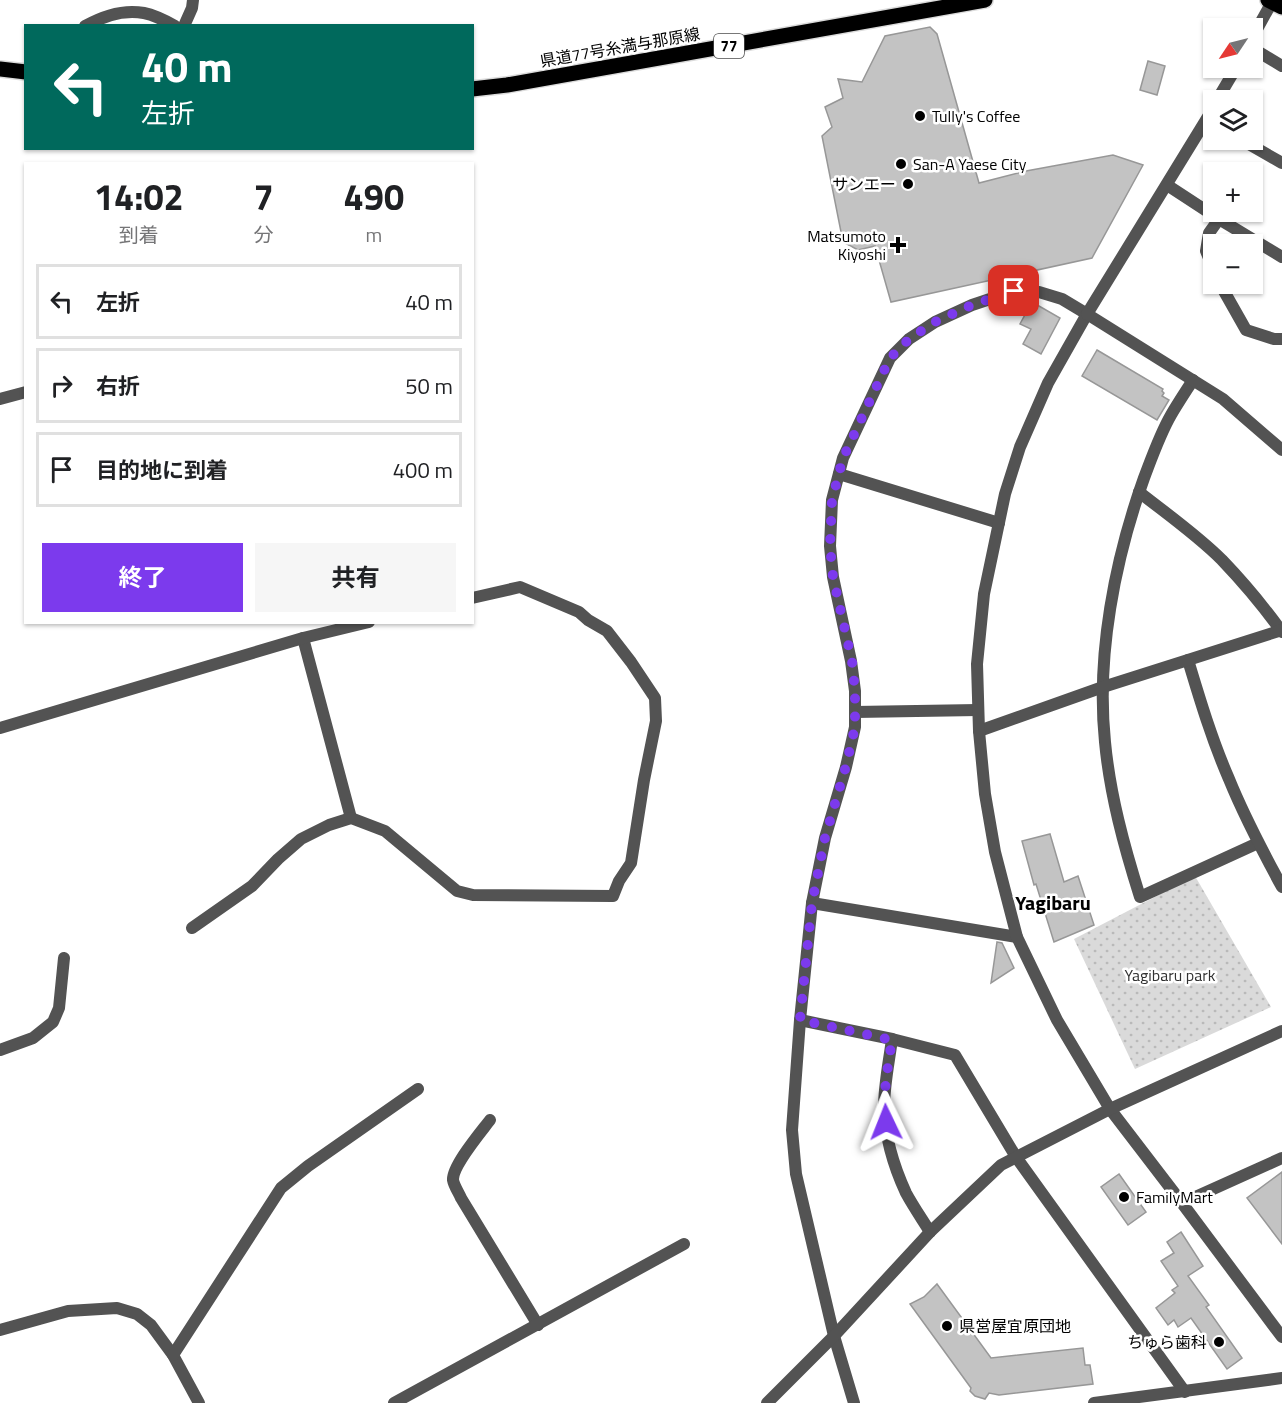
<!DOCTYPE html>
<html lang="ja">
<meta charset="utf-8">
<style>
body{margin:0;font-family:"Titillium Web","Noto Sans JP",sans-serif;background:#f6f6f6;color:#202124;height:100vh;display:flex;flex-direction:column;font-size:22px;white-space:nowrap}
*{box-sizing:border-box;margin:0}
p{font-size:20px;color:#757577}
.icon{flex:none;width:33px;height:33px;fill:none;stroke:currentColor;stroke-width:2;stroke-linecap:round;stroke-linejoin:round}
.map{position:relative;flex:1;overflow:hidden}
.drawer{position:absolute;left:24px;top:162px;width:450px;height:462px;display:flex;flex-direction:column;background:#fff;border-radius:0px;box-shadow:0 2px 4px #0004}
.drawer>*{flex:none}
.hud{position:absolute;left:24px;top:24px;width:450px;height:126px;border-radius:0px;box-shadow:0 2px 4px #0004;background:#00695c;color:#fff;overflow:hidden}
.needle{width:39px;rotate:235deg}
.tools{position:absolute;left:1203px;top:18px;display:grid;gap:12px}
.tools a{display:grid;place-items:center;width:60px;height:60px;border-radius:0px;background:#fff;box-shadow:0 2px 4px #0004;font-size:30px}
.pin{position:absolute;display:grid;place-items:center;width:51px;height:51px;color:#fff;margin:-26px;border-radius:12px;box-shadow:0 3px 9px #0006}
.me{position:absolute;width:66px;margin:-33px;rotate:358deg;stroke-linejoin:round;filter:drop-shadow(0 0 4px #0008)}
.turn{display:flex;align-items:center;gap:21px;height:126px;padding:0 18px;font-size:27px}
.turn .icon{width:78px;height:78px;stroke-width:2.5}
.turn b{display:block;font-size:42px;line-height:51px}
.eta{display:flex;justify-content:space-evenly;align-items:center;height:102px;text-align:center}
.eta b{font-size:36px;font-weight:700;line-height:42px}
.cta{display:flex;gap:12px;margin-top:auto;padding:12px 18px}
.cta a{flex:1;height:69px;border-radius:0px;background:#7c3aed;color:#fff;font-size:24px;font-weight:700;line-height:69px;text-align:center}
.cta a+a{background:#f6f6f6;color:#202124}
ul{padding:0;list-style:none}
li{display:flex;align-items:center;gap:18px;height:75px;margin:0 12px 9px;padding:0 6px;border:3px solid #e0e0e0;border-radius:0px}
li div{flex:1}
li b{display:block;font-size:22px}
li em{font-style:normal}
.map>svg:first-child{display:block}
.park{fill:url(#park-dots)}
.building{fill:#c3c3c3;stroke:#979797;stroke-width:1.5}
.lines{fill:none;stroke-linecap:round;stroke-linejoin:round}
.primary-casing{stroke:#dbdbdb;stroke-width:18}
.minor{stroke:#535353;stroke-width:12}
.tertiary{stroke:#535353;stroke-width:12}
.primary{stroke:#000;stroke-width:15}
.route{stroke:#7c3aed;stroke-width:10;stroke-dasharray:0 18}
.poi-dot{fill:#000;stroke:#fff;stroke-width:2}
.labels{text-anchor:middle;dominant-baseline:central;stroke-width:5;stroke-linejoin:round;paint-order:stroke}
.shield{fill:#fff;stroke:#4c4c4c;stroke-width:1.5}
.shield-label{font-size:15px;font-weight:bold;fill:#000}
.street-label{font-size:16px;fill:#000;stroke:#fff}
.poi-label{font-size:16px;fill:#000;stroke:#fff;text-anchor:start}
.park-label{font-size:16px;fill:#313131;stroke:#fff}
.quarter-label{font-size:20px;font-weight:bold;fill:#000;stroke:#fff}
</style>
<div class="map">
<svg width="1282" height="1403" viewBox="0 0 1282 1403">
<defs>
<pattern id="park-dots" width="8" height="8" patternUnits="userSpaceOnUse" patternTransform="scale(1.5)"><rect width="8" height="8" fill="#dadada"/><path d="M2 2h.1M6 6h.1" fill="none" stroke="#b9b9b9" stroke-width="1.8" stroke-linecap="round"/></pattern>
</defs>
<rect width="100%" height="100%" fill="#fff"/>
<polygon class="park" points="1195,876 1271,1007 1135,1069 1074,939"/>
<g class="building">
<polygon points="930,27 937,34 979,183 1026,171 1113,155 1143,165 1092,258 891,302 875,246 858,250 843,242 822,136 832,127 825,107 843,98 838,79 862,82 885,36"/>
<polygon points="1148,61 1165,66 1157,95 1140,90"/>
<polygon points="1032,302 1060,318 1041,354 1023,344 1031,329 1020,324"/>
<polygon points="1097,350 1163,389 1162,391 1164,393 1162,396 1169,400 1157,420 1082,376"/>
<polygon points="1050,834 1064,882 1078,876 1094,925 1054,942 1036,884 1034,885 1022,841"/>
<polygon points="997,942 1002,943 1014,968 991,983"/>
<polygon points="1282,1172 1282,1244 1247,1198"/>
<polygon points="1119,1174 1146,1212 1128,1225 1101,1187"/>
<polygon points="1181,1232 1203,1266 1188,1276 1209,1305 1206,1307 1242,1358 1227,1369 1191,1318 1178,1327 1174,1320 1168,1325 1156,1308 1175,1293 1172,1290 1178,1286 1161,1261 1174,1253 1167,1242"/>
<polygon points="937,1284 991,1358 1083,1348 1085,1365 1090,1365 1093,1384 999,1395 989,1393 985,1399 975,1396 970,1391 971,1388 910,1304 924,1297"/>
</g>
<g class="lines">
<g class="primary-casing">
<g id="primary">
<polyline points="1268,0 1282,7"/>
<polyline points="0,69 26,72"/>
<polyline points="472,89 507,85 985,0"/>
</g>
</g>
<g class="minor">
<path d="M85,26C103,16 123,9 144,13C154,15 166,21 175,26"/>
<polyline points="184,26 192,8 193,0"/>
<polyline points="1252,48 1282,66"/>
<polyline points="1242,140 1282,163"/>
<polyline points="1167,185 1219,219 1282,257"/>
<polyline points="1214,270 1206,251 1209,233 1219,219"/>
<polyline points="1220,284 1246,330 1274,339 1282,339"/>
<path d="M1193,380C1186,391 1178,403 1171,415C1160,434 1152,457 1144,478C1115,559 1096,655 1105,742C1110,795 1124,846 1140,897L1258,843"/>
<polyline points="0,399 26,392"/>
<polyline points="839,474 999,523"/>
<path d="M1139,492C1167,514 1197,535 1222,560C1244,583 1264,607 1282,632"/>
<polyline points="303,638 351,818"/>
<path d="M1188,660C1200,700 1212,740 1229,779C1244,816 1263,852 1282,887"/>
<polyline points="855,712 978,710"/>
<polyline points="0,728 303,638 369,622"/>
<polyline points="979,731 1103,687 1282,630"/>
<polyline points="812,903 1017,937"/>
<polyline points="192,928 252,886 278,859 301,839 329,825 351,818 385,831 457,891 473,895 613,896 619,881 631,863 644,780 656,721 655,698 631,662 607,631 588,620 579,612 520,587 472,598"/>
<polyline points="800,1020 892,1039 955,1055 1016,1157 1185,1392"/>
<path d="M892,1039C889,1062 884,1085 884,1108C885,1136 894,1167 906,1193C913,1206 922,1219 930,1232"/>
<polyline points="0,1050 33,1038 53,1022 59,1008 64,958"/>
<path d="M490,1120C481,1132 452,1166 453,1180C454,1186 459,1193 461,1198L538,1325"/>
<polyline points="1182,1203 1282,1158"/>
<polyline points="0,1330 68,1311 117,1308 137,1314 151,1325 173,1355 199,1403"/>
<polyline points="173,1355 281,1188 308,1166 418,1089"/>
<polyline points="394,1403 684,1244"/>
<polyline points="854,1403 834,1336 796,1174 792,1130 800,1020 812,903 825,838 846,767 855,727 855,691 851,661 833,577 830,546 832,500 843,458 890,358 909,339 935,322 972,305 1014,291 1039,292 1062,299 1087,314"/>
<polyline points="1094,1403 1282,1378"/>
</g>
<g class="tertiary">
<polyline points="1252,38 1272,2"/>
<polyline points="1217,100 1236,68"/>
<polyline points="1214,107 1087,314 1048,383 1020,447 1005,494 984,594 977,664 979,731 985,794 995,852 1017,937 1057,1020 1110,1109 1182,1203 1282,1337"/>
<polyline points="1087,314 1223,399 1282,450"/>
<polyline points="767,1403 834,1336 930,1232 1001,1165 1110,1109 1282,1031"/>
</g>
<use href="#primary" class="primary"/>
</g>
<g class="lines">
<path class="route" d="M886,1122C882,1095 888,1067 892,1040L800,1020L812,903L825,838L846,766L855,727V691L852,661L833,577L830,546L832,500L843,458L890,358L909,339L935,322L972,305L1014,291"/>
</g>
<g class="poi-dot">
<circle cx="920" cy="116" r="6"/>
<circle cx="901" cy="164" r="6"/>
<circle cx="908" cy="184" r="6"/>
<path d="M895 236h6v6h6v6h-6v6h-6v-6h-6v-6h6z"/>
<circle cx="1124" cy="1197" r="6"/>
<circle cx="947" cy="1326" r="6"/>
<circle cx="1219" cy="1342" r="6"/>
</g>
<g class="labels">
<rect class="shield" x="714" y="34" width="30" height="24" rx="4.5"/>
<g class="shield-label">
<text x="729" y="46">77</text>
</g>
<g class="street-label">
<text transform="translate(620 47) rotate(-10)">県道77号糸満与那原線</text>
</g>
<g class="poi-label">
<text x="932" y="116">Tully's Coffee</text>
<text x="913" y="164">San-A Yaese City</text>
<text x="896" y="184" text-anchor="end">サンエー</text>
<text x="886" y="236" text-anchor="end">Matsumoto<tspan x="886" dy="18">Kiyoshi</tspan></text>
<text x="1136" y="1197">FamilyMart</text>
<text x="959" y="1326">県営屋宜原団地</text>
<text x="1207" y="1342" text-anchor="end">ちゅら歯科</text>
</g>
<g class="park-label">
<text x="1170" y="975">Yagibaru park</text>
</g>
<g class="quarter-label">
<text x="1053" y="902">Yagibaru</text>
</g>
</g>
</svg>
<div class="tools">
<a><svg class="needle" viewBox="-14 -14 28 28"><path d="M0-13l5 13h-10z" fill="#e53935"/><path d="M0 13l5-13h-10z" fill="#757577"/></svg></a>
<a><svg class="icon" aria-label="layers" viewBox="0 0 24 24"><path d="M12 4l9 5-9 5-9-5zM3 14l9 5 9-5"/></svg></a>
<a>+</a>
<a>−</a>
</div>
<div class="pin" style="left:1014px;top:291px;background:#d93025"><svg class="icon" aria-label="arrive" viewBox="0 0 24 24"><path d="M6 21V4h12l-3 4 3 4H6"/></svg></div>
<svg class="me" style="left:886px;top:1122px" viewBox="-20 -20 40 40"><path d="M0-17L14 15 0 8-14 15z" fill="#7c3aed" stroke="#fff" stroke-width="4"/></svg>
<div class="hud">
<div class="turn"><svg class="icon" aria-label="left" viewBox="0 0 24 24"><path d="M17 20v-9H6M10 6l-5 5 5 5"/></svg><div><b>40 m</b>左折</div></div>
</div>
<section class="drawer">
<div class="eta">
<div><b>14:02</b><p>到着</p></div>
<div><b>7</b><p>分</p></div>
<div><b>490</b><p>m</p></div>
</div>
<ul>
<li><svg class="icon" aria-label="left" viewBox="0 0 24 24"><path d="M17 20v-9H6M10 6l-5 5 5 5"/></svg><div><b>左折</b></div><em>40 m</em></li>
<li><svg class="icon" aria-label="right" viewBox="0 0 24 24"><path d="M7 20v-9h11M14 6l5 5-5 5"/></svg><div><b>右折</b></div><em>50 m</em></li>
<li><svg class="icon" aria-label="arrive" viewBox="0 0 24 24"><path d="M6 21V4h12l-3 4 3 4H6"/></svg><div><b>目的地に到着</b></div><em>400 m</em></li>
</ul>
<div class="cta"><a>終了</a><a>共有</a></div>
</section>
</div>
